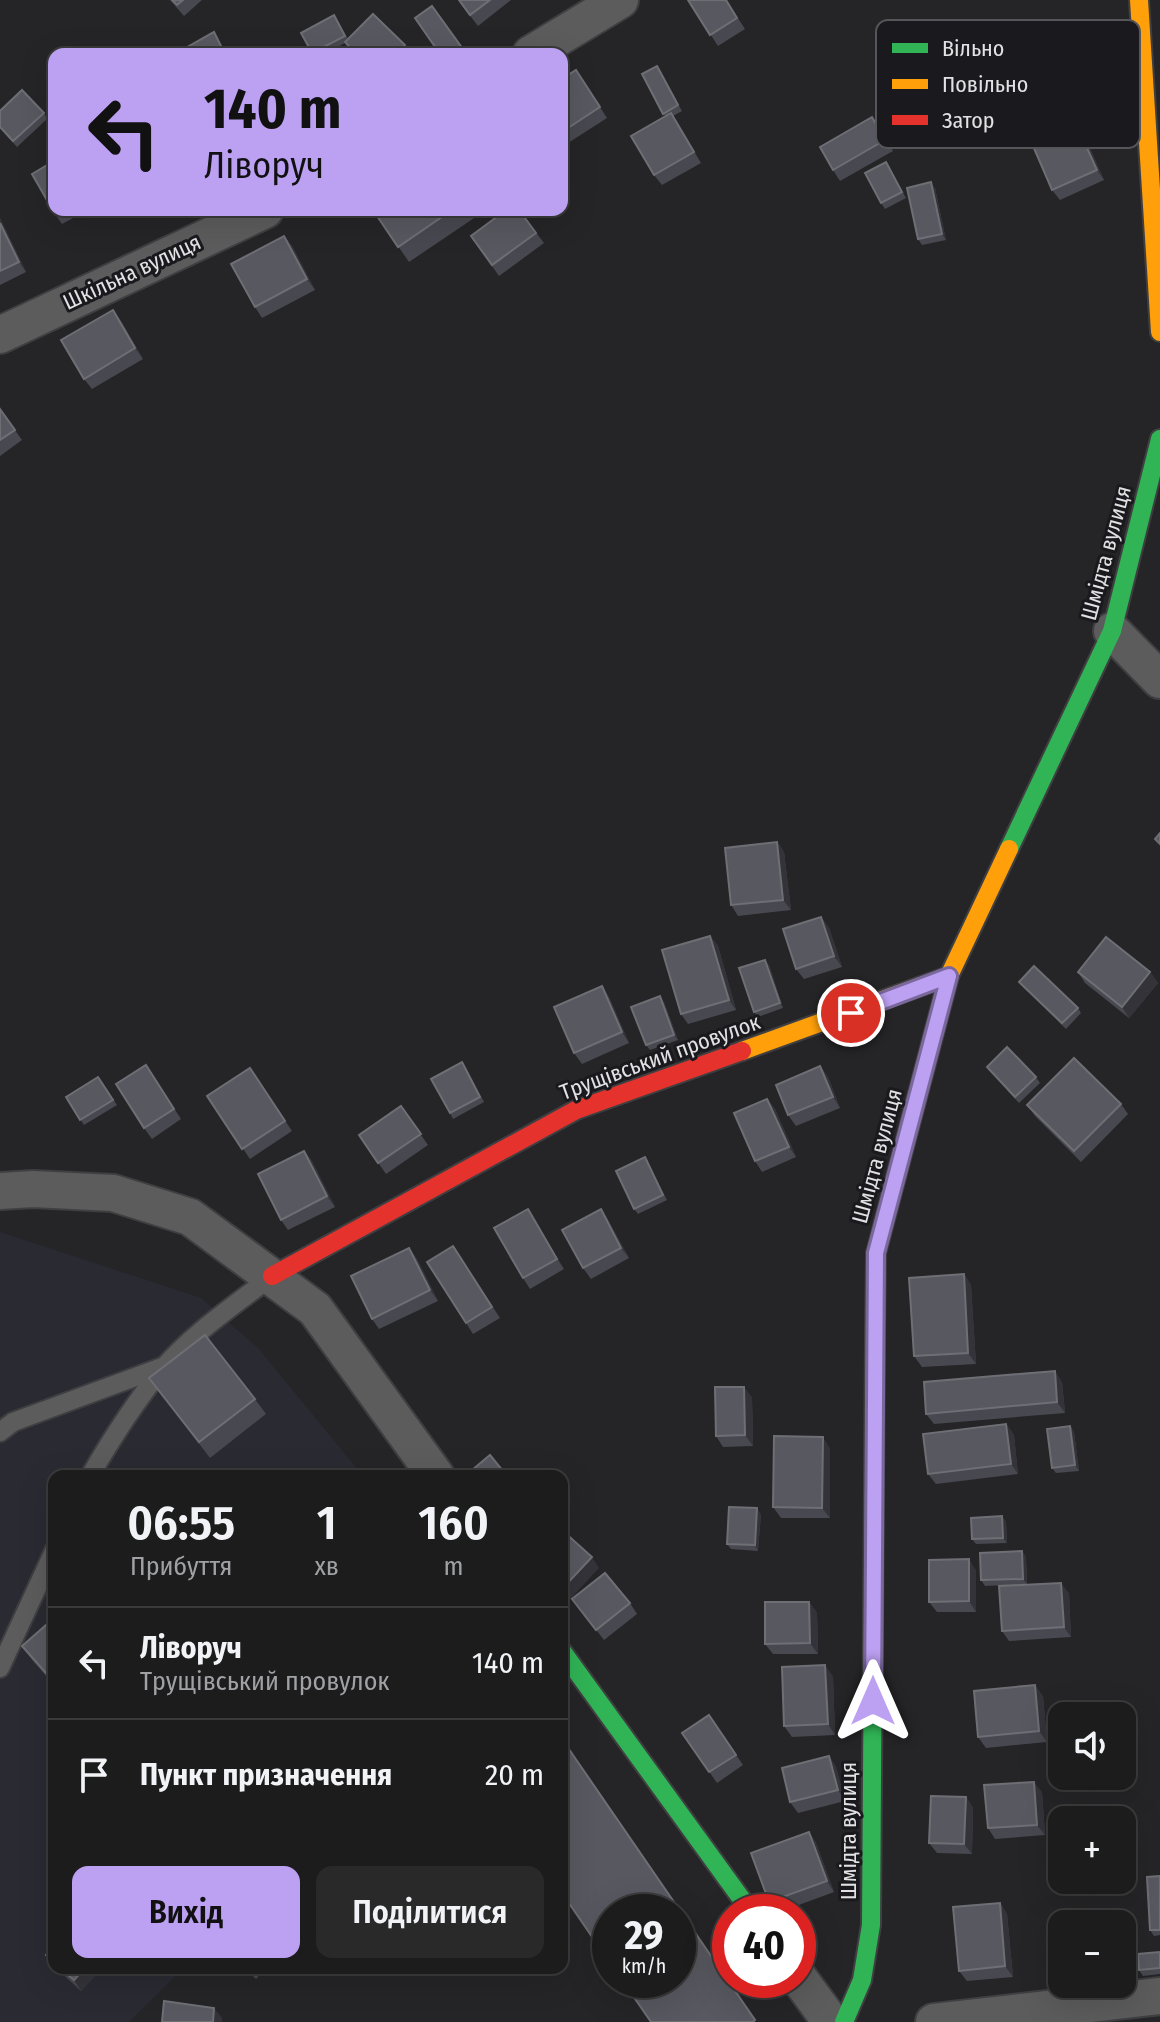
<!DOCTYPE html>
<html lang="uk">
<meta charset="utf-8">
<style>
body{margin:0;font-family:"Fira Sans Condensed",sans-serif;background:#29292a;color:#f1f3f6;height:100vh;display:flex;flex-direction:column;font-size:30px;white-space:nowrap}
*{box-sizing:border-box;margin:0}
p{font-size:26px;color:#a0a1a4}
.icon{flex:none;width:44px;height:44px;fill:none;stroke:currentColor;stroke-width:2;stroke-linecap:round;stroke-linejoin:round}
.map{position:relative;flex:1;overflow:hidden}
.sheet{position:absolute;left:48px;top:1470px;width:520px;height:504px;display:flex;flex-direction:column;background:#1c1c1d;border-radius:16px;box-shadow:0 8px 32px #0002,0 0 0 2px #3a3a3b}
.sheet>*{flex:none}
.banner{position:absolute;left:48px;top:48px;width:520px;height:168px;border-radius:16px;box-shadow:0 8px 32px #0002,0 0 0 2px #3a3a3b;background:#bca0f2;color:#111;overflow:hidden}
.controls{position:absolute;left:1048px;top:1702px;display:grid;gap:16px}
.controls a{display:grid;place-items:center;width:88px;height:88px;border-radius:16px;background:#1c1c1d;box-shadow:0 8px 32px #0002,0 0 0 2px #3a3a3b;font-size:40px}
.speed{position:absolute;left:592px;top:1894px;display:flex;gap:16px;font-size:40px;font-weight:700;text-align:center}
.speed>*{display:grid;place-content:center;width:104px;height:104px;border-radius:50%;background:#1c1c1d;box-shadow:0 8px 32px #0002,0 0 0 2px #3a3a3b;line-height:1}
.speed small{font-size:20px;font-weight:400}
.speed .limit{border:12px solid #d22;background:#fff;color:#111}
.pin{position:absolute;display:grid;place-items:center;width:68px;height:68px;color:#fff;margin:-34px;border:4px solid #fff;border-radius:50%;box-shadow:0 2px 8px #0007}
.me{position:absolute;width:88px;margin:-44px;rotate:0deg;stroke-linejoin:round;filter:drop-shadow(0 0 6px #0008)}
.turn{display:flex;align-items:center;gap:28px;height:168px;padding:0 24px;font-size:36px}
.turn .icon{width:104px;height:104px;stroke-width:2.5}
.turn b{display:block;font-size:56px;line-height:68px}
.eta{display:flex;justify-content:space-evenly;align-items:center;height:136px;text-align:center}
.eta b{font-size:48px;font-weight:600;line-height:56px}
.primary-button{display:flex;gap:16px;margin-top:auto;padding:16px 24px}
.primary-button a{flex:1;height:92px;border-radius:16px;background:#bca0f2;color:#111;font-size:32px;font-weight:600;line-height:92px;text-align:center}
.primary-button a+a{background:#29292a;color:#f1f3f6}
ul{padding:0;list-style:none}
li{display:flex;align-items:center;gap:24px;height:112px;padding:0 24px;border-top:2px solid #3a3a3b}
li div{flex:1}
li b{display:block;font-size:30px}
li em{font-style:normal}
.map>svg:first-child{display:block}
.built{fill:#2a2a33}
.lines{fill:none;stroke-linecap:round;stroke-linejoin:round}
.lane-casing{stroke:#3f3f42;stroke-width:22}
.street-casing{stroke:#3f3f42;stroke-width:40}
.fast-casing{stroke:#3f3f42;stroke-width:22}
.slow-casing{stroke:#3f3f42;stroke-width:22}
.jam-casing{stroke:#3f3f42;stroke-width:22}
.lane{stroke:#5c5c5d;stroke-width:18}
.street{stroke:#5c5c5d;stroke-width:36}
.fast{stroke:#30b455;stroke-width:18}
.slow{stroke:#ff9f0a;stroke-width:18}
.jam{stroke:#e5322d;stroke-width:18}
.wall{fill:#484850}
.shaded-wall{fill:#333339}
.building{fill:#585860;stroke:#6e6e75;stroke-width:2}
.route-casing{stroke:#7a689d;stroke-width:20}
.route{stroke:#bca0f2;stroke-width:14}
.labels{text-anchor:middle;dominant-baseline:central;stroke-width:6;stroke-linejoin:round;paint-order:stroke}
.street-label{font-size:22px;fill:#e2e2e5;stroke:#1a1a1e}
.key{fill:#1a1a1e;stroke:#56565a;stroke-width:2}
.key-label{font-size:22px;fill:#e2e2e5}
</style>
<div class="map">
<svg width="1160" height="2022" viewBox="0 0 1160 2022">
<rect width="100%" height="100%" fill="#252527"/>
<polygon class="built" points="0,1232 201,1298 258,1348 363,1476 54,1476 54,1968 184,1968 129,2022 0,2022"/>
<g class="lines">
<g class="lane-casing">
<g id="lane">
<polyline points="0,1432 13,1422 165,1366"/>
<path d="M90,1476C112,1438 135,1402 163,1368C194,1332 235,1305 272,1276"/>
<polyline points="0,1668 54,1551"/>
</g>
</g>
<g class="street-casing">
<g id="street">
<polyline points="531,54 620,0"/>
<polyline points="0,335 265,210"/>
<polyline points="1112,631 1160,680"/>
<polyline points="0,1191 33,1189 113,1193 190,1217 315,1309 436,1476"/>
<polyline points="798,1977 831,2022"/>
<polyline points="934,2022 1160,1996"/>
</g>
</g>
<g class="fast-casing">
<g id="fast">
<polyline points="1009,849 1112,631 1160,439"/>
<polyline points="562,1651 751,1912"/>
<polyline points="844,2022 862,1980 871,1925 875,1333"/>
</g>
</g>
<g class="slow-casing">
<g id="slow">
<polyline points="1139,0 1160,332"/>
<polyline points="742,1051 949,976"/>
<polyline points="875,1333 876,1253 949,976 1009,849"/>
</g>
</g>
<g class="jam-casing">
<polyline id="jam" points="272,1276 576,1110 742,1051"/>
</g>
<use href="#lane" class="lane"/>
<use href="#street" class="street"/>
<use href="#fast" class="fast"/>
<use href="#slow" class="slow"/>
<use href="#jam" class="jam"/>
</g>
<g class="wall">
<polygon points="170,0 202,0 184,16"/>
<polygon points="458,0 511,0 478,26"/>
<polygon points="688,0 726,0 745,29 718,46"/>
<polygon points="338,21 348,39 405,45 411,54 353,54 345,43 325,54 313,54 301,33"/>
<polygon points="1037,37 1045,48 1070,112 1030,128 1023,118"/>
<polygon points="657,66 682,111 673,116 701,163 662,185 654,175 665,116 642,74"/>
<polygon points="576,70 607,118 565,145 562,140 562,79"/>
<polygon points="962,71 981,101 940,127 933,116"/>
<polygon points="0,111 44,113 47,119 17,147 0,128"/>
<polygon points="1074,119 1082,130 1104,180 1060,200 1052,190"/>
<polygon points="879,128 893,151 840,181 833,170"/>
<polygon points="886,162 906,198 885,209 881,203"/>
<polygon points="935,188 946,240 922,245 918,239"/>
<polygon points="54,210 88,210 62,224 55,214"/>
<polygon points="373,210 486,210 409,262"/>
<polygon points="519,210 544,243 499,276 471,236"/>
<polygon points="0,218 26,272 0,285"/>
<polygon points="284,236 292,246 315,290 262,318 255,307"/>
<polygon points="121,321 143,359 92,389 84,379"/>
<polygon points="0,409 22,440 0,456"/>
<polygon points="777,842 784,852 791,910 738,916 731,905"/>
<polygon points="821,917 829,928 842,967 804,979 796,969"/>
<polygon points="710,936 718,946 736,1010 688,1024 681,1014"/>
<polygon points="765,960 769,965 783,1008 758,1017 754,1012"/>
<polygon points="1078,972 1150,972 1158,983 1129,1018 1085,983"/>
<polygon points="1019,982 1078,1008 1081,1013 1066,1029 1023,987"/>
<polygon points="602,986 609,997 629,1043 582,1064 574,1053"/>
<polygon points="664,1002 678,1040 650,1050 646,1045"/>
<polygon points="146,1065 181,1119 152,1139 144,1128"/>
<polygon points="820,1066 828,1077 840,1108 796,1126 788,1115"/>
<polygon points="987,1067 1036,1077 1040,1083 1019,1103"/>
<polygon points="250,1068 292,1131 250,1159 207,1096"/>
<polygon points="466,1068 484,1102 453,1119 450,1113"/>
<polygon points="98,1077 117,1105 84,1125 66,1097"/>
<polygon points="767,1099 775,1109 796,1157 762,1172 755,1161"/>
<polygon points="1121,1104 1128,1114 1081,1162 1035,1116 1027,1105"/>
<polygon points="401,1106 428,1145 386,1174 359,1135"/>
<polygon points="304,1151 312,1161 335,1207 288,1230 281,1220"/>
<polygon points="645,1157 667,1200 638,1214 634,1209"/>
<polygon points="528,1209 564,1269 530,1289 523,1278"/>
<polygon points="601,1209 608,1220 629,1258 591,1279 583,1268"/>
<polygon points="453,1246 500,1318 473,1334 466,1323"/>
<polygon points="409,1248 417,1259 438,1301 379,1329 372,1319"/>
<polygon points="964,1274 971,1285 976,1364 922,1367 914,1356"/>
<polygon points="149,1378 255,1399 266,1414 210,1458"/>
<polygon points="1062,1382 1065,1413 934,1424 926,1414"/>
<polygon points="752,1397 753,1446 723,1447 716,1436"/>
<polygon points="1006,1424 1014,1435 1018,1474 936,1484 928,1474"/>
<polygon points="1070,1426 1074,1432 1079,1471 1056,1473 1052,1468"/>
<polygon points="830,1448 830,1518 781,1518 773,1507"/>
<polygon points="761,1514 758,1551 731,1549 727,1544"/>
<polygon points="1002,1516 1006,1522 1007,1543 976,1544 972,1539"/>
<polygon points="1022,1551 1026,1557 1027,1584 985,1586 981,1580"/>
<polygon points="976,1570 976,1612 937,1612 929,1602"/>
<polygon points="1069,1593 1071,1637 1009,1641 1002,1631"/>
<polygon points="572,1599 630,1603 637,1614 604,1640"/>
<polygon points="809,1602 817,1613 818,1654 773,1654 765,1644"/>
<polygon points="54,1618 54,1685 33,1661 22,1646"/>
<polygon points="833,1676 835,1735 792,1737 784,1726"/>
<polygon points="1043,1696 1047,1742 986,1748 978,1737"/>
<polygon points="709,1715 743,1765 717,1783 682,1733"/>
<polygon points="829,1756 836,1767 845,1801 798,1813 790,1802"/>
<polygon points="1042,1792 1045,1835 995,1839 988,1828"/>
<polygon points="966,1797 973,1808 972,1854 937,1853 929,1843"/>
<polygon points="809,1832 816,1843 834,1892 780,1912 776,1912 769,1902"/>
<polygon points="1160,1876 1160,1935 1154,1936 1150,1930"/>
<polygon points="1000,1903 1007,1914 1013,1977 967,1981 959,1971"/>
<polygon points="1160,1952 1160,1974 1143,1976 1139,1970"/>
<polygon points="56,1968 102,1968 81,1991"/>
<polygon points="245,1968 266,1968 256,1979"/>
</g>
<g class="shaded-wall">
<polygon points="1037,37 1045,48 1070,112 1063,101"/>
<polygon points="1074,119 1082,130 1104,180 1097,170"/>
<polygon points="931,182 935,188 946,240 942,234"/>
<polygon points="0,218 26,272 19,262 0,223"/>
<polygon points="284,236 292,246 315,290 307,279"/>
<polygon points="113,310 121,321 143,359 135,348"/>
<polygon points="777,842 784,852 791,910 783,900"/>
<polygon points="821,917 829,928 842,967 834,956"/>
<polygon points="710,936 718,946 736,1010 729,1000"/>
<polygon points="765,960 769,965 783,1008 780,1003"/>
<polygon points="1150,972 1158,983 1129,1018 1122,1007"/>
<polygon points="602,986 609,997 629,1043 622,1032"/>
<polygon points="660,996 664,1002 678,1040 674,1035"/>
<polygon points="820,1066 828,1077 840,1108 833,1097"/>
<polygon points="767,1099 775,1109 796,1157 789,1147"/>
<polygon points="304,1151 312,1161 335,1207 327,1196"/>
<polygon points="528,1209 535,1220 564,1269 557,1259"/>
<polygon points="601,1209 608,1220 629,1258 621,1248"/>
<polygon points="409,1248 417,1259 438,1301 430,1290"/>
<polygon points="964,1274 971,1285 976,1364 968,1353"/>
<polygon points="1055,1371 1062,1382 1065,1413 1057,1402"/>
<polygon points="744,1387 752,1397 753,1446 745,1435"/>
<polygon points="1006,1424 1014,1435 1018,1474 1011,1464"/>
<polygon points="1070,1426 1074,1432 1079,1471 1075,1465"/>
<polygon points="823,1437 830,1448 830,1518 822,1508"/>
<polygon points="757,1508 761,1514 758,1551 755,1545"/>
<polygon points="1002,1516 1006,1522 1007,1543 1003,1538"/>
<polygon points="1022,1551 1026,1557 1027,1584 1023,1579"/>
<polygon points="592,1557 599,1568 562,1608 562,1589"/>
<polygon points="969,1559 976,1570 976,1612 969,1601"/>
<polygon points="1061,1583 1069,1593 1071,1637 1064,1627"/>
<polygon points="809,1602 817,1613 818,1654 810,1643"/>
<polygon points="825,1665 833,1676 835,1735 828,1724"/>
<polygon points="1035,1685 1043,1696 1047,1742 1039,1731"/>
<polygon points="829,1756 836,1767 845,1801 838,1790"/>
<polygon points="1034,1782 1042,1792 1045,1835 1037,1825"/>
<polygon points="966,1797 973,1808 972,1854 964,1844"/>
<polygon points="809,1832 816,1843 834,1892 827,1881"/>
<polygon points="1000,1903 1007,1914 1013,1977 1005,1966"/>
<polygon points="85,1968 102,1968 81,1991 74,1980"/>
<polygon points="214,2008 222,2018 222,2022 213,2022"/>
</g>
<g class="building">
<polygon points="172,0 183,0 177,5"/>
<polygon points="459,0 490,0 470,15"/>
<polygon points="688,0 726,0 737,18 710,35"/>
<polygon points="432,6 465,52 461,54 440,54 415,18"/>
<polygon points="373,14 405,45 396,54 356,54 345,42"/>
<polygon points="334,15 345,36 312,53 301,33"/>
<polygon points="214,32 225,54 175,54"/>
<polygon points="657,66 678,105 663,114 642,74"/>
<polygon points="576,70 600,107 562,132 562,79"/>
<polygon points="22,90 44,113 13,141 0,127 0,111"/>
<polygon points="671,113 694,152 654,175 631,136"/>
<polygon points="872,117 885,140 833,170 820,147"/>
<polygon points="1074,119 1097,170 1052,190 1030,139"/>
<polygon points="54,161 54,210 61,210 55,214 32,174"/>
<polygon points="886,162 902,192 881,203 865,173"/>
<polygon points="931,182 942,234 918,239 907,188"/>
<polygon points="373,210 452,210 398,247"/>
<polygon points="506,210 519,210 536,233 492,265 471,236"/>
<polygon points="0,223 19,262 0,271"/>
<polygon points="284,236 307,279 255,307 231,264"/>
<polygon points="113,310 135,348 84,379 61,340"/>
<polygon points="0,409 15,430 0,440"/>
<polygon points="1160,833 1160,844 1155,839"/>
<polygon points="777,842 783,900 731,905 725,848"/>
<polygon points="821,917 834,956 796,969 783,929"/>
<polygon points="710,936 729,1000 681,1014 662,950"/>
<polygon points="1106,937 1150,972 1122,1007 1078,972"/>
<polygon points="765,960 780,1003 754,1012 739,968"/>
<polygon points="1034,966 1078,1008 1062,1023 1019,982"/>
<polygon points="602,986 622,1032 574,1053 554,1007"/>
<polygon points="660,996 674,1035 646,1045 631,1007"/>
<polygon points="1007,1047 1036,1077 1015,1097 987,1067"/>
<polygon points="1074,1058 1121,1104 1074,1151 1027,1105"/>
<polygon points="462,1062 480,1097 450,1113 431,1079"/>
<polygon points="146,1065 174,1109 144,1128 116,1084"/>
<polygon points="820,1066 833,1097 788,1115 776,1085"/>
<polygon points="250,1068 285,1121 242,1149 207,1096"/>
<polygon points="98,1077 113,1100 80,1120 66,1097"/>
<polygon points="767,1099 789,1147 755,1161 734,1113"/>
<polygon points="401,1106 421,1134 378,1163 359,1135"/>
<polygon points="304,1151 327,1196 281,1220 258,1174"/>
<polygon points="645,1157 663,1195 634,1209 616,1171"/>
<polygon points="528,1209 557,1259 523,1278 494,1228"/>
<polygon points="601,1209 621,1248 583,1268 562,1230"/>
<polygon points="453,1246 492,1307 466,1323 427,1262"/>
<polygon points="409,1248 430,1290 372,1319 351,1276"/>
<polygon points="964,1274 968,1353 914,1356 909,1278"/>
<polygon points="205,1335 255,1399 199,1442 149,1378"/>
<polygon points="1055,1371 1057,1402 926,1414 924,1382"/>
<polygon points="715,1387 744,1387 745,1435 716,1436"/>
<polygon points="1006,1424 1011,1464 928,1474 923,1434"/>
<polygon points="1070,1426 1075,1465 1052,1468 1047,1429"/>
<polygon points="774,1436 823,1437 822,1508 773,1507"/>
<polygon points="490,1455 507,1476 465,1476"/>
<polygon points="729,1507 757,1508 755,1545 727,1544"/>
<polygon points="1002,1516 1003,1538 972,1539 971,1518"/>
<polygon points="562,1531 563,1531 592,1557 562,1589"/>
<polygon points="1022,1551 1023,1579 981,1580 980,1553"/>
<polygon points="969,1559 969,1601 929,1602 929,1560"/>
<polygon points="605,1573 630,1603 596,1630 572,1599"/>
<polygon points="1061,1583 1064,1627 1002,1631 999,1586"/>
<polygon points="765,1602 809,1602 810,1643 765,1644"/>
<polygon points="54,1618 54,1682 22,1646"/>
<polygon points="825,1665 828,1724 784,1726 782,1667"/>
<polygon points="1035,1685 1039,1731 978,1737 974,1691"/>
<polygon points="709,1715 736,1755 709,1772 682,1733"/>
<polygon points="562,1739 755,2020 753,2022 651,2022 622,1980 678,1980 678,1912 610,1912 610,1963 562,1893"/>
<polygon points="829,1756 838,1790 790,1802 782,1768"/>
<polygon points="1034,1782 1037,1825 988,1828 984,1785"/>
<polygon points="931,1796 966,1797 964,1844 929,1843"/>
<polygon points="809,1832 827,1881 769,1902 751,1853"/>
<polygon points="1160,1876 1160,1930 1150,1930 1147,1877"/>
<polygon points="1000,1903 1005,1966 959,1971 953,1907"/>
<polygon points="54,1947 54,1962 46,1955"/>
<polygon points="1160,1952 1160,1968 1139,1970 1138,1954"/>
<polygon points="60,1968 85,1968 74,1980"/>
<polygon points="164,2001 214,2008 213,2022 162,2022"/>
</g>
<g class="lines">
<g class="route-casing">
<polyline id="route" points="851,1013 949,976 876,1253 873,1701"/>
</g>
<use href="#route" class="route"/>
</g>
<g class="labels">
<g class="street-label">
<text transform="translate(132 272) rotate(-25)">Шкільна вулиця</text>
<text transform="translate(1106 553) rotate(-75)">Шмідта вулиця</text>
<text transform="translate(660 1057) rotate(-20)">Трущівський провулок</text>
<text transform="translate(877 1156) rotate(-75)">Шмідта вулиця</text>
<text transform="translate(848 1831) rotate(-90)">Шмідта вулиця</text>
</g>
</g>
<rect x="876" y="20" width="264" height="128" rx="12" class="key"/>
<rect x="892" y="43" width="36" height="10" fill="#30b455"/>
<rect x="892" y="79" width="36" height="10" fill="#ff9f0a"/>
<rect x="892" y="115" width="36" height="10" fill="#e5322d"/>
<g class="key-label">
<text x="942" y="56">Вільно</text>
<text x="942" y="92">Повільно</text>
<text x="942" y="128">Затор</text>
</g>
</svg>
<div class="controls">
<a><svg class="icon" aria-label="sound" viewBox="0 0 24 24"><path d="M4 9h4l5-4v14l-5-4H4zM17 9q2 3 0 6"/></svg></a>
<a>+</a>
<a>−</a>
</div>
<div class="speed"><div>29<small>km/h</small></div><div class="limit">40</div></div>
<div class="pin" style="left:851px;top:1013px;background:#d93025"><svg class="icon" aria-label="arrive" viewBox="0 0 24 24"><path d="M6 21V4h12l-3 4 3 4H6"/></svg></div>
<svg class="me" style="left:873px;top:1701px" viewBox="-20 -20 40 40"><path d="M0-17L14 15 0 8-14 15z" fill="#bca0f2" stroke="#fff" stroke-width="4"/></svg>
<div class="banner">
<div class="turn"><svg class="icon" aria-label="left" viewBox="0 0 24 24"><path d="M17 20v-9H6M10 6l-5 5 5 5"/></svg><div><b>140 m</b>Ліворуч</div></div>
</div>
<section class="sheet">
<div class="eta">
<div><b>06:55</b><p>Прибуття</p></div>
<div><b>1</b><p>хв</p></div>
<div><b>160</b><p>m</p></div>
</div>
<ul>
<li><svg class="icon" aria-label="left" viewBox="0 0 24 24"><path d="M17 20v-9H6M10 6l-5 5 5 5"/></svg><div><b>Ліворуч</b><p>Трущівський провулок</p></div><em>140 m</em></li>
<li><svg class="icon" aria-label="arrive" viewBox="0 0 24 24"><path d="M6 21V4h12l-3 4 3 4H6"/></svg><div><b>Пункт призначення</b></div><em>20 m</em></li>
</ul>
<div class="primary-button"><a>Вихід</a><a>Поділитися</a></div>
</section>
</div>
